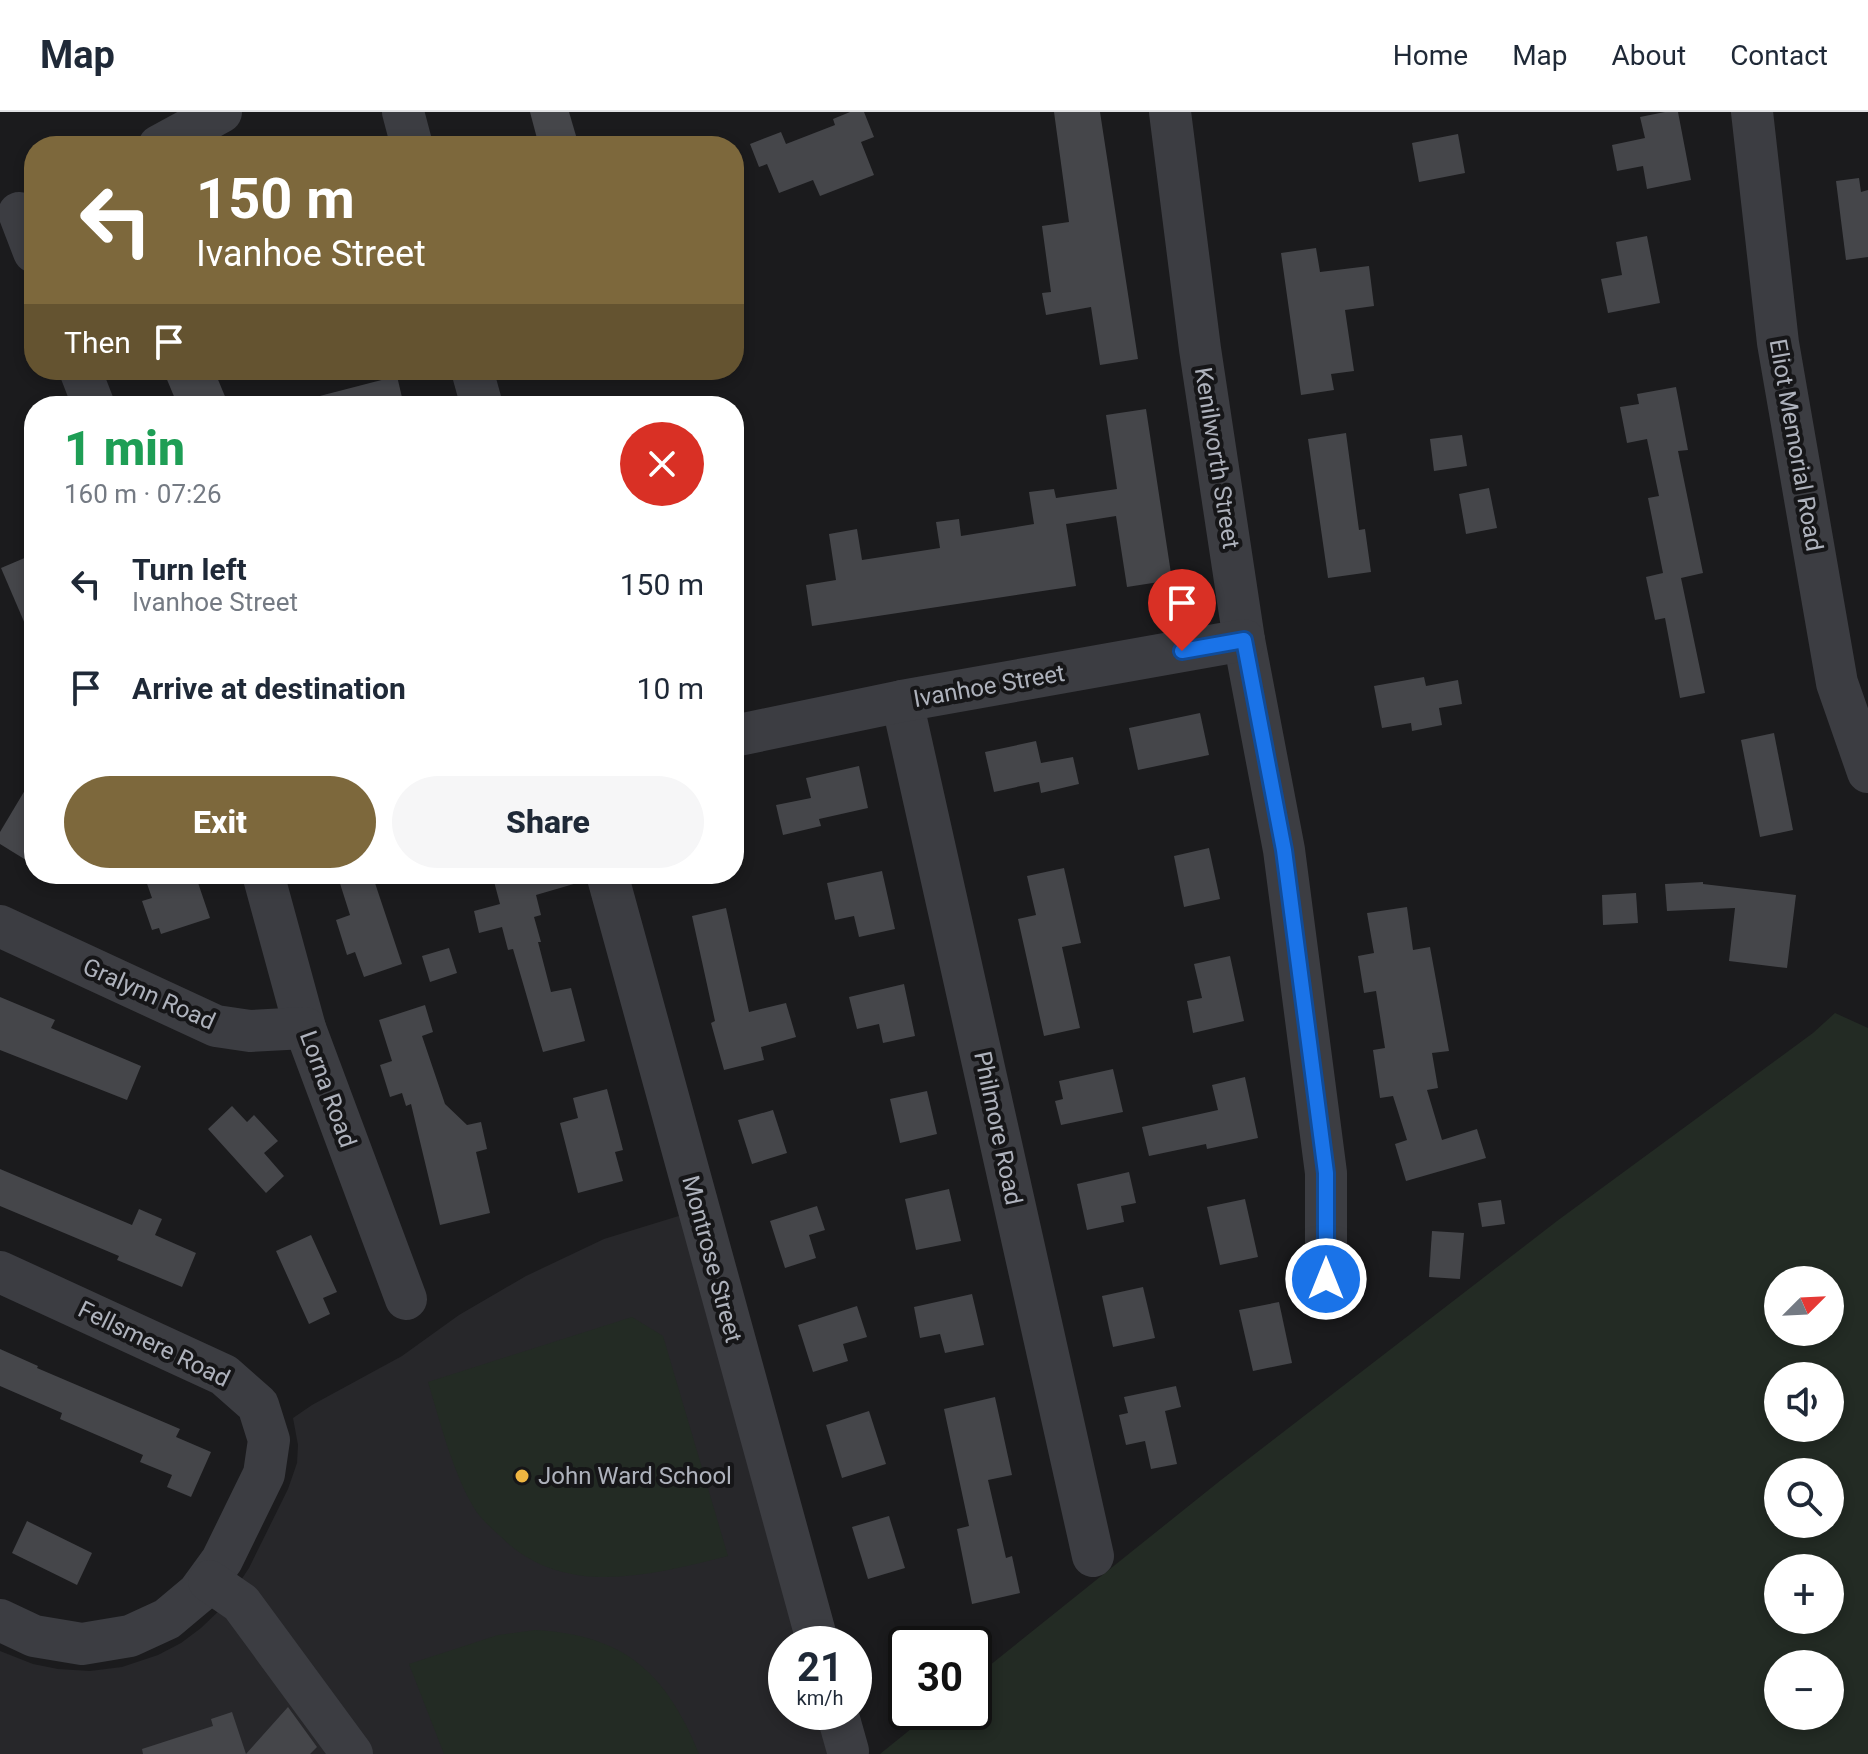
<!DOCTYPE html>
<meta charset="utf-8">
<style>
body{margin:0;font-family:Roboto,sans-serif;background:#f6f6f7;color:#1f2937;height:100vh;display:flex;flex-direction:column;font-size:30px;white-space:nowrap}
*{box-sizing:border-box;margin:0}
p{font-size:26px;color:#747a83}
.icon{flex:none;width:44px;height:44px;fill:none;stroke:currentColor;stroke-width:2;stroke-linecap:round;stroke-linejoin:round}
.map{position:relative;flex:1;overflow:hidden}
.drawer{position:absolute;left:24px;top:284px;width:720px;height:488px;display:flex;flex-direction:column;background:#fff;border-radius:32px;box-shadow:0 4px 12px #0003}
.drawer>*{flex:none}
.banner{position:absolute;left:24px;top:24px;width:720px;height:244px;border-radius:32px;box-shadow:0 4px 12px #0003;background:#7d683c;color:#fff;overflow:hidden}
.needle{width:52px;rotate:66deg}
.buttons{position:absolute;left:1764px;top:1154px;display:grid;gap:16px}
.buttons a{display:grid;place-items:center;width:80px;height:80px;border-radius:50%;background:#fff;box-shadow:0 4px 12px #0003;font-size:40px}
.speed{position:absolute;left:768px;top:1514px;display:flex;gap:16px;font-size:40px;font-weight:700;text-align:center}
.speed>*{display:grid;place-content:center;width:104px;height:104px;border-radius:50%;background:#fff;box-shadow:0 4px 12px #0003;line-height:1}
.speed small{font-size:20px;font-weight:400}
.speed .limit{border:4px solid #111;border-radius:12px;background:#fff;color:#111}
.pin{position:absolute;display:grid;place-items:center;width:68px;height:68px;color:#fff;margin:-82px -34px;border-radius:50% 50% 50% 0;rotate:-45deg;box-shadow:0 0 8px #0007}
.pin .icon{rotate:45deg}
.me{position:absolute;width:88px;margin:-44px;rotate:0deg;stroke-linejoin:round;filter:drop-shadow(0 0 6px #0008)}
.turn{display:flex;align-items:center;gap:28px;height:168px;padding:0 40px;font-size:36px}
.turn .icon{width:104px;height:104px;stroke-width:2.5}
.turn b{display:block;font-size:56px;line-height:68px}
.then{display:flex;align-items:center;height:76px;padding:0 40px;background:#0003;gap:16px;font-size:30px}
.round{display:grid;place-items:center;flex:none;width:84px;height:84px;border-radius:42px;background:#f6f6f7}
.headline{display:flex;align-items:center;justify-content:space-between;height:136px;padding:0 40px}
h1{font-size:48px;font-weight:800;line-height:60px;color:#1e9e55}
.button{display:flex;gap:16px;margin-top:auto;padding:16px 40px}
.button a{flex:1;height:92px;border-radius:48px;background:#7d683c;color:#fff;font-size:32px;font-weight:800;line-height:92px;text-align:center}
.button a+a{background:#f6f6f7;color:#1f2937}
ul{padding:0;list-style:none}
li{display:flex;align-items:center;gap:24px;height:104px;padding:0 40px}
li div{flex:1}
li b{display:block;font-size:30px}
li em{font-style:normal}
header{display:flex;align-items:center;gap:48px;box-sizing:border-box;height:112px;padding:0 40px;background:#fff;border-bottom:2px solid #e0e1e3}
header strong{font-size:38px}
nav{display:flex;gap:44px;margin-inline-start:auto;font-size:28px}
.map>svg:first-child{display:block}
.built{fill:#27272a}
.green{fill:#232b24;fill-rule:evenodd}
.building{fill:#45464a}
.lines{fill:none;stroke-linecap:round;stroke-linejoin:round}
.minor{stroke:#3c3d42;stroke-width:42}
.route-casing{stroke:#114b97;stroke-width:20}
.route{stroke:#1a73e8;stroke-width:14}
.poi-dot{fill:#efb641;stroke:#161618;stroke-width:3}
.labels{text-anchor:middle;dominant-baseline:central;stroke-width:8;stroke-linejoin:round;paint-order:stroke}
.street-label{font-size:24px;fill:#aeb2bc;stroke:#161618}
.poi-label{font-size:24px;fill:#aeb2bc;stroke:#161618;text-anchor:start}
</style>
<header>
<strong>Map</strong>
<nav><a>Home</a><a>Map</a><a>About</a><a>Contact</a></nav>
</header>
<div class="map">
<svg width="1868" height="1642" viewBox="0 0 1868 1642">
<rect width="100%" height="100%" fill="#1b1b1d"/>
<polygon class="built" points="682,1103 798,1532 786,1532 786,1600 817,1600 830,1642 0,1642 0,1539 33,1552 58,1557 90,1559 122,1555 158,1543 181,1531 201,1516 224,1494 249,1456 288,1377 297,1351 298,1333 293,1306 312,1293 402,1244 459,1203 526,1164 604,1127"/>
<g class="green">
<path d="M1835,901L1868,916V1642H880L932,1600H974V1566L1221,1368L1557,1109L1813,921ZM1778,1168H1830V1220H1778ZM1778,1264H1830V1316H1778ZM1778,1360H1830V1412H1778ZM1778,1456H1830V1508H1778ZM1778,1552H1830V1604H1778Z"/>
<path d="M632,1205L663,1224L728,1444C650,1463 563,1488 499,1423C490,1415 480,1406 474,1396C452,1358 441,1313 428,1270Z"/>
<path d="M535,1518C625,1523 666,1561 699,1642H444L409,1552L498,1523Z"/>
</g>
<g class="building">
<polygon points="530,0 569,0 579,34 539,34"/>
<polygon points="850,0 864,0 874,25 861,30 874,63 820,84 813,68 779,81 767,52 759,55 750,32 781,20 786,32 835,13 833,7"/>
<polygon points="1054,0 1100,0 1138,247 1100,253 1091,195 1046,203 1042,181 1051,180 1042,114 1069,110"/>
<polygon points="1665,0 1678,0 1691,68 1647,77 1643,54 1617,59 1612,33 1645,26 1640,5"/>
<polygon points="1458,22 1465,61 1419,70 1412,31"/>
<polygon points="1859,66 1861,80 1868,78 1868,145 1846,148 1836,69"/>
<polygon points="1647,124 1660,191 1608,201 1601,167 1622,163 1616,130"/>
<polygon points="1316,136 1320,160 1369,154 1374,194 1345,198 1354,259 1331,262 1334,278 1301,283 1281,141"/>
<polygon points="163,258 214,258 229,294 178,294"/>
<polygon points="397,264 404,294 313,294 312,286"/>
<polygon points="1676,275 1688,338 1678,339 1703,461 1681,466 1705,581 1680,586 1665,506 1655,508 1646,465 1663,461 1648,386 1659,384 1647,327 1627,331 1620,295 1639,292 1637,282"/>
<polygon points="1146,297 1172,468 1127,475 1116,404 1066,412 1076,474 812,514 806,473 836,468 829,422 857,417 862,448 940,436 936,410 959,407 961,424 1034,412 1029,380 1054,377 1056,386 1117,377 1106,303"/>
<polygon points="1346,321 1359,418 1365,417 1371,460 1328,466 1308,327"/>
<polygon points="1462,323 1467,354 1434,359 1430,327"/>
<polygon points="1489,376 1497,416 1466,422 1459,382"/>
<polygon points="34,442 34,533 1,456"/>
<polygon points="1424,565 1426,574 1458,568 1462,592 1439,596 1442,613 1412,619 1411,611 1382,616 1374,574"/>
<polygon points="1200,601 1209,643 1138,658 1129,616"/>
<polygon points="1774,621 1793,718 1760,725 1741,628"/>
<polygon points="1036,629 1041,651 1073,645 1079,672 1041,681 1039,670 994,680 985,640"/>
<polygon points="859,654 868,696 819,707 821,714 783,723 776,693 811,686 806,666"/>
<polygon points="34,663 34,753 0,732 0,720"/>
<polygon points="1209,736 1220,787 1184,795 1174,744"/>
<polygon points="1064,756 1081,831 1062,835 1080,916 1044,924 1018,807 1036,803 1027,764"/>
<polygon points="882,759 895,817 859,825 854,804 835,808 827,771"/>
<polygon points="157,762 195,762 210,806 161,822 159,816 152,818 142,789 152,786 145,766"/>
<polygon points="337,762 372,762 402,852 364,865 355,840 347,843 336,808 350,803"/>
<polygon points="492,762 584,762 584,769 536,783 541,803 534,805 541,830 538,830 551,880 571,876 585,929 543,940 513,837 508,838 502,815 479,821 474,799 500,792"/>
<polygon points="1703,770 1703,772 1796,783 1787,856 1729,849 1735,796 1667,799 1665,772"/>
<polygon points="1636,781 1638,811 1603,813 1602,783"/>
<polygon points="1407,795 1413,838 1430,835 1449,939 1432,941 1438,976 1427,978 1442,1028 1477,1017 1486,1046 1406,1069 1395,1032 1407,1028 1393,984 1380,986 1373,938 1385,936 1376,879 1364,881 1358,844 1374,841 1367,801"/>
<polygon points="726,796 749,900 786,891 796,925 761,935 764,948 724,958 711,911 715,909 692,804"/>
<polygon points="449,836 457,861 430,870 422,844"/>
<polygon points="1230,844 1244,909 1193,921 1187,889 1202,886 1194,852"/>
<polygon points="904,872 915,924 883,931 879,912 857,917 849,885"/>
<polygon points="0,885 55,908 51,916 141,954 127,988 0,938"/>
<polygon points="425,893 433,920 422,924 445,992 467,1013 481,1010 487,1037 476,1040 490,1101 440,1113 411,992 406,994 402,981 390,985 380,953 392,949 379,908"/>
<polygon points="1113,957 1123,1000 1061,1013 1055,989 1063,987 1059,969"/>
<polygon points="1245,965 1258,1026 1207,1037 1206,1032 1149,1044 1142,1015 1218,998 1212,973"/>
<polygon points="607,977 623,1038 615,1040 623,1069 578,1081 560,1011 578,1006 573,986"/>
<polygon points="927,979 937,1022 900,1031 890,987"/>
<polygon points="232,994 247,1010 254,1003 278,1029 264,1041 284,1064 266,1081 208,1017"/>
<polygon points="773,998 787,1041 752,1052 738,1008"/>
<polygon points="0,1057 132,1113 139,1097 162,1107 155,1123 196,1141 182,1175 117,1148 119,1144 0,1094"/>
<polygon points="1129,1060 1136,1091 1121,1094 1124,1110 1087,1118 1077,1072"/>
<polygon points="949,1077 961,1129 916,1138 905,1087"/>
<polygon points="1245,1087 1258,1145 1220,1153 1207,1095"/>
<polygon points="1501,1088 1505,1112 1482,1115 1478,1091"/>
<polygon points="817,1094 825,1118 809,1123 816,1146 785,1156 770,1109"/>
<polygon points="1432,1119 1464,1121 1460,1167 1429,1165"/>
<polygon points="311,1123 337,1180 323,1186 330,1202 309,1212 276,1139"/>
<polygon points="1143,1175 1155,1226 1113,1235 1102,1184"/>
<polygon points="972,1182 984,1233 945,1241 940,1222 920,1226 914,1195"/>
<polygon points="1279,1190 1292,1251 1253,1259 1239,1198"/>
<polygon points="857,1194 867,1225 843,1232 848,1249 813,1260 798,1213"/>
<polygon points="0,1237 38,1254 37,1256 180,1317 176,1325 211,1340 191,1385 167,1375 172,1363 140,1350 143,1343 60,1307 62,1301 0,1274"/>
<polygon points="1176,1274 1181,1295 1165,1299 1177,1352 1151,1357 1145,1329 1126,1333 1119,1303 1128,1301 1124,1285"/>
<polygon points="995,1285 1012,1363 988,1368 1006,1446 1012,1444 1020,1481 972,1492 957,1417 969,1414 944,1297"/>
<polygon points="869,1299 886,1352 842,1366 826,1313"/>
<polygon points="889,1404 905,1456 868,1467 852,1415"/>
<polygon points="27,1409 92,1441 77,1473 12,1441"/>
<polygon points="288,1595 317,1635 310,1642 143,1642 142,1637 213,1614 211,1607 232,1600 246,1642"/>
</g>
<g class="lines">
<g class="minor">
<polyline points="403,0 412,34"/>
<polyline points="1170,0 1200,237 1244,528 1284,738 1326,1061 1326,1167"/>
<polyline points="1752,0 1778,231 1837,571 1868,660"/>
<polyline points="159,34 221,0"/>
<polyline points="19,101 34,140"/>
<polyline points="80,258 94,294"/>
<polyline points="472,258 482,294"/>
<polyline points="902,589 1093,1444"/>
<polyline points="734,624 902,589 1244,528"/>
<polyline points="263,762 305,916 406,1187"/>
<polyline points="607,762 818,1532"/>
<polyline points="0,814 216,914 250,919 305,916"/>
<polyline points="0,1160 224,1263 258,1293 269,1328 264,1362 222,1448 198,1481 167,1507 130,1524 82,1532 34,1524 0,1508"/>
<polyline points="209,1469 241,1491 352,1642"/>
<polyline points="837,1600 848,1639"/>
</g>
</g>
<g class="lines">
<g class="route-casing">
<polyline id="route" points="1182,539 1244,528 1284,738 1326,1061 1326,1167"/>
</g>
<use href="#route" class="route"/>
</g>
<circle class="poi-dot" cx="522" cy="1364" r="8"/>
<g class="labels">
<g class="street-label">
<text transform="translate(1796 333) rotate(80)">Eliot Memorial Road</text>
<text transform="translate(1217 346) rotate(81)">Kenilworth Street</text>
<text transform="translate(989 574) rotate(-10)">Ivanhoe Street</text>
<text transform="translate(149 882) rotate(24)">Gralynn Road</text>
<text transform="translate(328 977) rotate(70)">Lorna Road</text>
<text transform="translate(998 1016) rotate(78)">Philmore Road</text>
<text transform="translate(712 1147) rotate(75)">Montrose Street</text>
<text transform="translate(154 1232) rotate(26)">Fellsmere Road</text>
</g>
<g class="poi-label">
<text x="538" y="1364">John Ward School</text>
</g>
</g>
</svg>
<div class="buttons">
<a><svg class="needle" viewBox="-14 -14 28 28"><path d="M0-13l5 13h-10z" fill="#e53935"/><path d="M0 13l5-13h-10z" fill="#747a83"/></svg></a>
<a><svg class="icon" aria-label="sound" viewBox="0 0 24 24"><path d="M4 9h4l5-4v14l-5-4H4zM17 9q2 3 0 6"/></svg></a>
<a><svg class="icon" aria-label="search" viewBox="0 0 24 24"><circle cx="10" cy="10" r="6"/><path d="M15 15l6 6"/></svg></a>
<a>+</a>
<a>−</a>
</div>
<div class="speed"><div>21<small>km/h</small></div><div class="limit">30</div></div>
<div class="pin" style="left:1182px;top:539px;background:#d93025"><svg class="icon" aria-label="arrive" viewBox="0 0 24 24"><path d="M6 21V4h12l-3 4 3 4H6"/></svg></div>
<svg class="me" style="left:1326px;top:1167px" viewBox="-20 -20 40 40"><circle r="17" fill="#1a73e8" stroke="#fff" stroke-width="3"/><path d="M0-11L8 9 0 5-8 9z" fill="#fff"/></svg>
<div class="banner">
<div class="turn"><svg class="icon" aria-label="left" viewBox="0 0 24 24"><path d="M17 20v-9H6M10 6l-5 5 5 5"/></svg><div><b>150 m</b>Ivanhoe Street</div></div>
<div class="then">Then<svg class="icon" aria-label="arrive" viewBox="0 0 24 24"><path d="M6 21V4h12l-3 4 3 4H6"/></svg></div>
</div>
<section class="drawer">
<div class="headline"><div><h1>1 min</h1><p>160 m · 07:26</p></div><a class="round" style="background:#d93025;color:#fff"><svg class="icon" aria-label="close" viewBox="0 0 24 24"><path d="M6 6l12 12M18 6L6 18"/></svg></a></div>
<ul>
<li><svg class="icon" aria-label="left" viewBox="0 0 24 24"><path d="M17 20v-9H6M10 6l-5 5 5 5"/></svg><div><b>Turn left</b><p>Ivanhoe Street</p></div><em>150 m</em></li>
<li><svg class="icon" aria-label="arrive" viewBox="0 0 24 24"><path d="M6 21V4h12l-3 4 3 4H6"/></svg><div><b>Arrive at destination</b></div><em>10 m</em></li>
</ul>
<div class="button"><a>Exit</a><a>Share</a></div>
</section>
</div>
